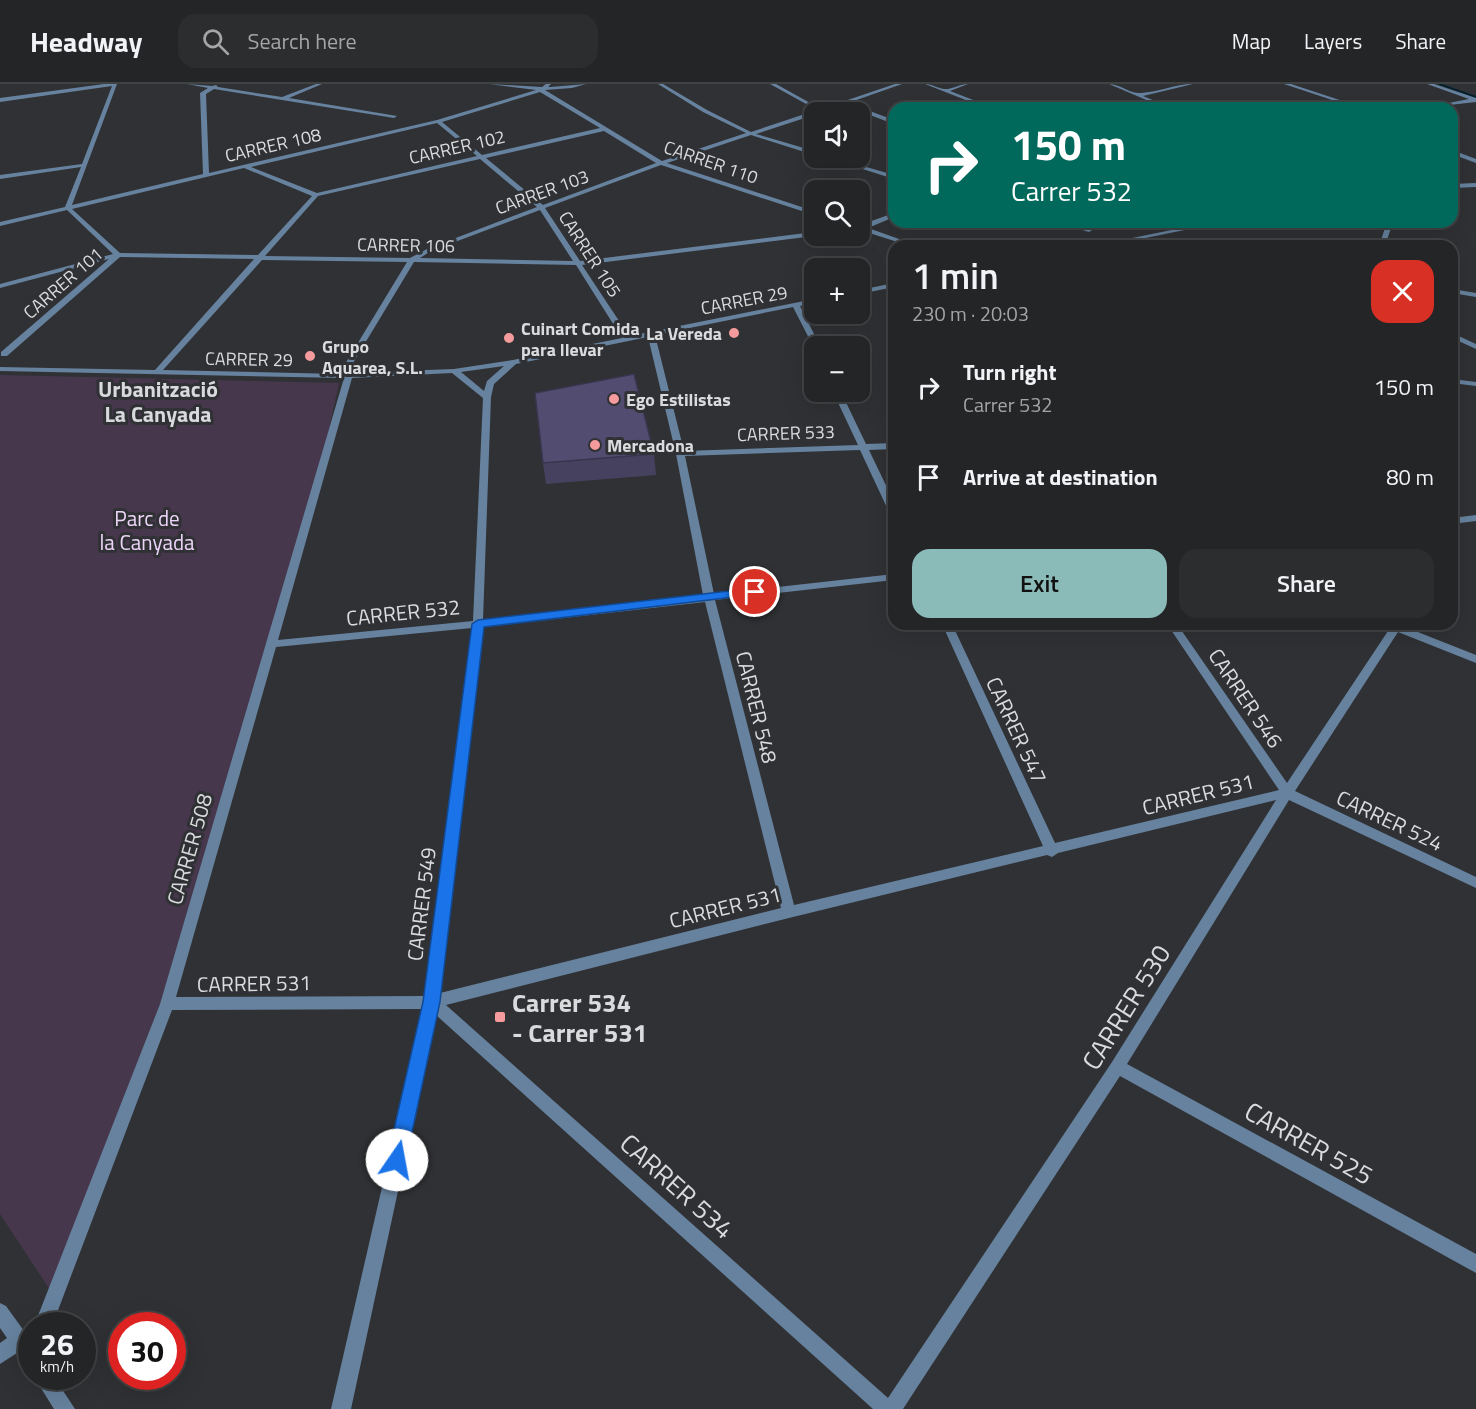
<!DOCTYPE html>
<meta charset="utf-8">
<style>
body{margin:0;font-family:"Titillium Web",sans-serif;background:#2c2d2f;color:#f1f3f6;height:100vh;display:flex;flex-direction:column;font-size:22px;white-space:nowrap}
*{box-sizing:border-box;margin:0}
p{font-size:20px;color:#a3a5a7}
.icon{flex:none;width:33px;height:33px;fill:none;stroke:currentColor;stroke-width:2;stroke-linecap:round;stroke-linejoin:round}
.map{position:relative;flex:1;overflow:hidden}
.side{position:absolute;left:888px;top:156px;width:570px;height:390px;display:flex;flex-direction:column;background:#242527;border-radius:18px;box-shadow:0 6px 24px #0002,0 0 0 2px #414244}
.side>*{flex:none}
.top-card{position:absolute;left:888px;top:18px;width:570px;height:126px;border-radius:18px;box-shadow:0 6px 24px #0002,0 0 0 2px #414244;background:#00695c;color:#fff;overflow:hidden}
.fabs{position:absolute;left:804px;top:18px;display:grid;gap:12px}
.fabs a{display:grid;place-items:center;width:66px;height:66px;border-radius:12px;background:#242527;box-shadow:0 6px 24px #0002,0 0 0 2px #414244;font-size:30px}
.speed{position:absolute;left:18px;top:1228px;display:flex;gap:12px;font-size:30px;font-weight:700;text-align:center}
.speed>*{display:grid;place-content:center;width:78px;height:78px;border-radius:50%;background:#242527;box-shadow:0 6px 24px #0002,0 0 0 2px #414244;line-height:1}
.speed small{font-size:15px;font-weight:400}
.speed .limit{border:9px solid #d22;background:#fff;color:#111}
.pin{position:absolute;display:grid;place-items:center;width:51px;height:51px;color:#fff;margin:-26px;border:3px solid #fff;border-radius:50%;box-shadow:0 2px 6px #0007}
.me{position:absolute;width:66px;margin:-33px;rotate:12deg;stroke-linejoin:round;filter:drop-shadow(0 0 4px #0008)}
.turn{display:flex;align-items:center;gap:21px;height:126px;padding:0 24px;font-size:27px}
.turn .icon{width:78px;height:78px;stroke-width:2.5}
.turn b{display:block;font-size:42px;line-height:51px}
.round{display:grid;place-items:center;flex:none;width:63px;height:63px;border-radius:18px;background:#2c2d2f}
.head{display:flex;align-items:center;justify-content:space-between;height:102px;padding:0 24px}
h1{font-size:36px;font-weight:600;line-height:45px}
.cta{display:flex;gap:12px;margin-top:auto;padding:12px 24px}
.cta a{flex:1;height:69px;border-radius:18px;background:#8bbbb9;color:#111;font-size:24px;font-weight:600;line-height:69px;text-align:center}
.cta a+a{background:#2c2d2f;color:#f1f3f6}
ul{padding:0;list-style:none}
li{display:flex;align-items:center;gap:18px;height:90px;padding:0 24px}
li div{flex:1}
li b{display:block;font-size:22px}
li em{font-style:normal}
header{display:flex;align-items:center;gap:36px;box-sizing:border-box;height:84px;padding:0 30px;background:#242527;border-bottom:2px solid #414244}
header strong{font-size:28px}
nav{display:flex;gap:33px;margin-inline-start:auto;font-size:21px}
.search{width:420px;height:54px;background:#2c2d2f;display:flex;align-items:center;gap:15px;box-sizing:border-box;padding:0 21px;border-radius:18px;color:#a3a5a7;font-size:22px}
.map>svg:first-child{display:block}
.green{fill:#46374d}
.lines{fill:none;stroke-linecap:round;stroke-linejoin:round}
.stream{fill:#00202d;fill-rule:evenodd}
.street{fill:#66829e;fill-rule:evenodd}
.wall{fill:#474160}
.building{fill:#524c70;stroke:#39354e;stroke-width:1.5}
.route{fill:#1a73e8;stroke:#114b97;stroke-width:1.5}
.poi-dot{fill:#f59b9d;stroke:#303134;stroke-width:2}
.labels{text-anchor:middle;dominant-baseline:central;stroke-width:6;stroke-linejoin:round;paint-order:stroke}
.far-street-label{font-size:18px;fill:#dadbdd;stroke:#303134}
.far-poi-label{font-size:18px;font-weight:bold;fill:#dadbdd;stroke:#303134;text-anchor:start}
.park-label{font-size:21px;fill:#ecd5f8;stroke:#303134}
.street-label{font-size:21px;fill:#dadbdd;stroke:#303134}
.far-district-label{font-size:22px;font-weight:bold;fill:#d8dade;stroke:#303134}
.near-poi-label{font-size:26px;font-weight:bold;fill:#dadbdd;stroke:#303134;text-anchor:start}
.near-street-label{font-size:26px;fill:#dadbdd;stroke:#303134}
</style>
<header>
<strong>Headway</strong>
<div class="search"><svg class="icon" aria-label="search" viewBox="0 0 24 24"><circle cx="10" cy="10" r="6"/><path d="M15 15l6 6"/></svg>Search here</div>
<nav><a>Map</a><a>Layers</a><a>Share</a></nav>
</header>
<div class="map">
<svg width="1476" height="1325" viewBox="0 0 1476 1325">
<rect width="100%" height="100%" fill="#303134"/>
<polygon class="green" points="0,291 339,299 321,382 161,917 50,1206 0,1130"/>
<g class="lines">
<polygon class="stream" points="1437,0 1442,0 1476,12 1476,14"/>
<g class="street">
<path d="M104,0H117L72,121L203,90L200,9L208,4L187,0L212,2L216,1L218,3L282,13L316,0H322L289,14L397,32L394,34L214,5L206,10L209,89L437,36L536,6L489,0L542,3L546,0H551L548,3H550L586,0L572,4L545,6L662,77L746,49L703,28L658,0H663L707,26L751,48L817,26L770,0H776L821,25L895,0H902L848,19L894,36V40L843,21L824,28H814V31L756,50L814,67V71L751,51L667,79L814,127V131L661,81L545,124L580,177L814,148L816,152H814L582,181L629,252L814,215V219L800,222L820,262L814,264L793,223L655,251L684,367L858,361L833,308H841L866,360L894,359V365L869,366L894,418V431L889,428L860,366L685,372L714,510L894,490V496L715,516L794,821L1043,762L942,540H952L1055,759L1279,706L1167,540H1177L1287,699L1392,541H1400L1476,571V579L1398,548L1295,707L1476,793V804L1289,716L1127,980L1476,1170V1189L1120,992L903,1325H873L436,931L351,1325H331L423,925L172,926L52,1242H34L160,920L344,294L0,287V283L155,286L254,175L120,173L7,272H1V268L109,175L0,204V200L113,170L67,126L0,142V138L65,123L81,83L0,95V91L82,80L112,2L0,18V14ZM540,8L600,44L482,71L442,38ZM437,39L477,72L317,109L251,83ZM604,47L656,79L543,121L486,74ZM480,75L537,123L427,165L410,174L265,172L318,112ZM244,84L312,112L258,171L120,169L72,125ZM540,126L573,177L420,174L431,167ZM262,176L407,178L339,290L163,286ZM414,178L576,181L622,254L513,276L454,285L347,289ZM648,253L676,370L703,511L483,536L491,313L494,300L516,280ZM504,282L487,297L484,307L461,288ZM452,289L483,314L473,537L278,556L352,294ZM705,518L781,824L440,909L483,543ZM472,544L425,912L176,913L276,563ZM1276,716L1112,978L888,1314L446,921L789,834L1047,771L1052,773L1058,769Z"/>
<path d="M925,0C932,0 937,4 944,5C951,6 960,0 968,0L950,7L994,24H986Z"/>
<path d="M1109,0C1120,0 1130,10 1141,9C1159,8 1175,0 1193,0L1143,12L1172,24H1165Z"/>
<polygon points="1284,0 1291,0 1364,24 1356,24"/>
<polygon points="1427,0 1434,0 1476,14 1476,18 1423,24 1469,15"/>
<polygon points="1452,66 1476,75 1476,79 1452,70"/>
<polygon points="828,74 835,74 894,91 894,95"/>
<polygon points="1476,99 1476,103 1452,104 1452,100"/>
<polygon points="894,129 894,133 868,144 919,162 910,162 860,146 860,141"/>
<polygon points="1055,138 1066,138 1092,146 1089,148"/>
<polygon points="1211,138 1224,138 1106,162 1093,162"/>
<polygon points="1387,138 1393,138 1385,162 1379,162"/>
<polygon points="894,199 894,203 860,210 860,206"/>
<polygon points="1452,205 1476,209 1476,213 1452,209"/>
<polygon points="1452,249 1476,260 1476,265 1452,254"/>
<polygon points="1452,295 1476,298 1476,302 1452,299"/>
<polygon points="1476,431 1476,437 1452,440 1452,434"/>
<polygon points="0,1219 6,1222 32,1258 32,1284 25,1282 17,1269 0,1280 0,1259 7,1254 0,1244"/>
<polygon points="34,1293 54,1293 75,1325 54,1325"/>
</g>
</g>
<polygon class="wall" points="654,370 656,391 546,400 543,379"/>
<polygon class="building" points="634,290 654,370 543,379 535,309"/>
<polygon class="route" points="755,504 761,508 759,510 484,543 440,918 406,1076 403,1083 397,1085 390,1083 387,1076 423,918 472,540 478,536"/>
<g class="poi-dot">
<circle cx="734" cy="249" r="6"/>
<circle cx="509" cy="254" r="6"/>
<circle cx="310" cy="272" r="6"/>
<circle cx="614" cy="315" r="6"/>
<circle cx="595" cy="361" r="6"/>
<rect x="494" y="927" width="12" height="12" rx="3"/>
</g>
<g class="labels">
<g class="far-street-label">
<text transform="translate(273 61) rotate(-13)">CARRER 108</text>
<text transform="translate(457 63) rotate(-13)">CARRER 102</text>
<text transform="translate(711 78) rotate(19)">CARRER 110</text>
<text transform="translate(542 108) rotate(-20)">CARRER 103</text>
<text transform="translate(406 161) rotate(1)">CARRER 106</text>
<text transform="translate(590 170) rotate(57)">CARRER 105</text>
<text transform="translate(63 199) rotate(-41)">CARRER 101</text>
<text transform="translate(744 216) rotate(-11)">CARRER 29</text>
<text transform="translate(249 275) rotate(1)">CARRER 29</text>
<text transform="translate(786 349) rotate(-2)">CARRER 533</text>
</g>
<g class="far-poi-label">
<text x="521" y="244">Cuinart Comida<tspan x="521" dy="21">para llevar</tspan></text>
<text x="722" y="249" text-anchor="end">La Vereda</text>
<text x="322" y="262">Grupo<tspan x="322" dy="21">Aquarea, S.L.</tspan></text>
<text x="626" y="315">Ego Estilistas</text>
<text x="607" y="361">Mercadona</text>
</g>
<g class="park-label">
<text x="147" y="434">Parc de<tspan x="147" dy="24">la Canyada</tspan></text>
</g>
<g class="street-label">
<text transform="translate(403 528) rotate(-6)">CARRER 532</text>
<text transform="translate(1246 614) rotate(56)">CARRER 546</text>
<text transform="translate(757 623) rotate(76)">CARRER 548</text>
<text transform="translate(1017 646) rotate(65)">CARRER 547</text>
<text transform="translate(1198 710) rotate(-14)">CARRER 531</text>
<text transform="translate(1390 736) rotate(25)">CARRER 524</text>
<text transform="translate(189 765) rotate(-74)">CARRER 508</text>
<text transform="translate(421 820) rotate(-83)">CARRER 549</text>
<text transform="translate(725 823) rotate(-14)">CARRER 531</text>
<text transform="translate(254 899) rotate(-1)">CARRER 531</text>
</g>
<g class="far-district-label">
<text x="158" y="305">Urbanització<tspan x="158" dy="25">La Canyada</tspan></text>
</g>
<g class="near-poi-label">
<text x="512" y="918">Carrer 534<tspan x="512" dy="30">- Carrer 531</tspan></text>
</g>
<g class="near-street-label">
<text transform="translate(1126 923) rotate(-58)">CARRER 530</text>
<text transform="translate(1309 1059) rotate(29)">CARRER 525</text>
<text transform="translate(677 1102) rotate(42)">CARRER 534</text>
</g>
</g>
</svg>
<div class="fabs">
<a><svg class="icon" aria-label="sound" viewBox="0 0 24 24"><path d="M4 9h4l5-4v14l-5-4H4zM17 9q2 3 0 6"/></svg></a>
<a><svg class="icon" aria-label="search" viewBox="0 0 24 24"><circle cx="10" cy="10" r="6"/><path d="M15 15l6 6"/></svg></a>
<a>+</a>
<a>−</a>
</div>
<div class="speed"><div>26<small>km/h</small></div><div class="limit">30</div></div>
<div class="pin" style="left:755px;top:508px;background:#d93025"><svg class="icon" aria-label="arrive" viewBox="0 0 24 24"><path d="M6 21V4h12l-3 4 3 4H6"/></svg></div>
<svg class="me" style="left:397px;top:1076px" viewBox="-20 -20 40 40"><circle r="19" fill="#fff"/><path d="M0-13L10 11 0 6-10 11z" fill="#1a73e8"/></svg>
<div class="top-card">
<div class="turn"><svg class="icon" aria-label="right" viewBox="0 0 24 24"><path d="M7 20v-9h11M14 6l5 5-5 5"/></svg><div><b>150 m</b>Carrer 532</div></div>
</div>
<section class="side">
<div class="head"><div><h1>1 min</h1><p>230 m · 20:03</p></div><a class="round" style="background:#d93025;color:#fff"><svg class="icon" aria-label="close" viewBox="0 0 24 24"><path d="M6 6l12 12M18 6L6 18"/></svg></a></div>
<ul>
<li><svg class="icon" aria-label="right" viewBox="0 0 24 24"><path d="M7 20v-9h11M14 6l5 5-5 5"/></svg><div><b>Turn right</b><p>Carrer 532</p></div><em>150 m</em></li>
<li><svg class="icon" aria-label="arrive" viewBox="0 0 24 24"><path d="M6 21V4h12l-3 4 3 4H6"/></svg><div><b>Arrive at destination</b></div><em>80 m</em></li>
</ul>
<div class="cta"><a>Exit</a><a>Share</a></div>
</section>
</div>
